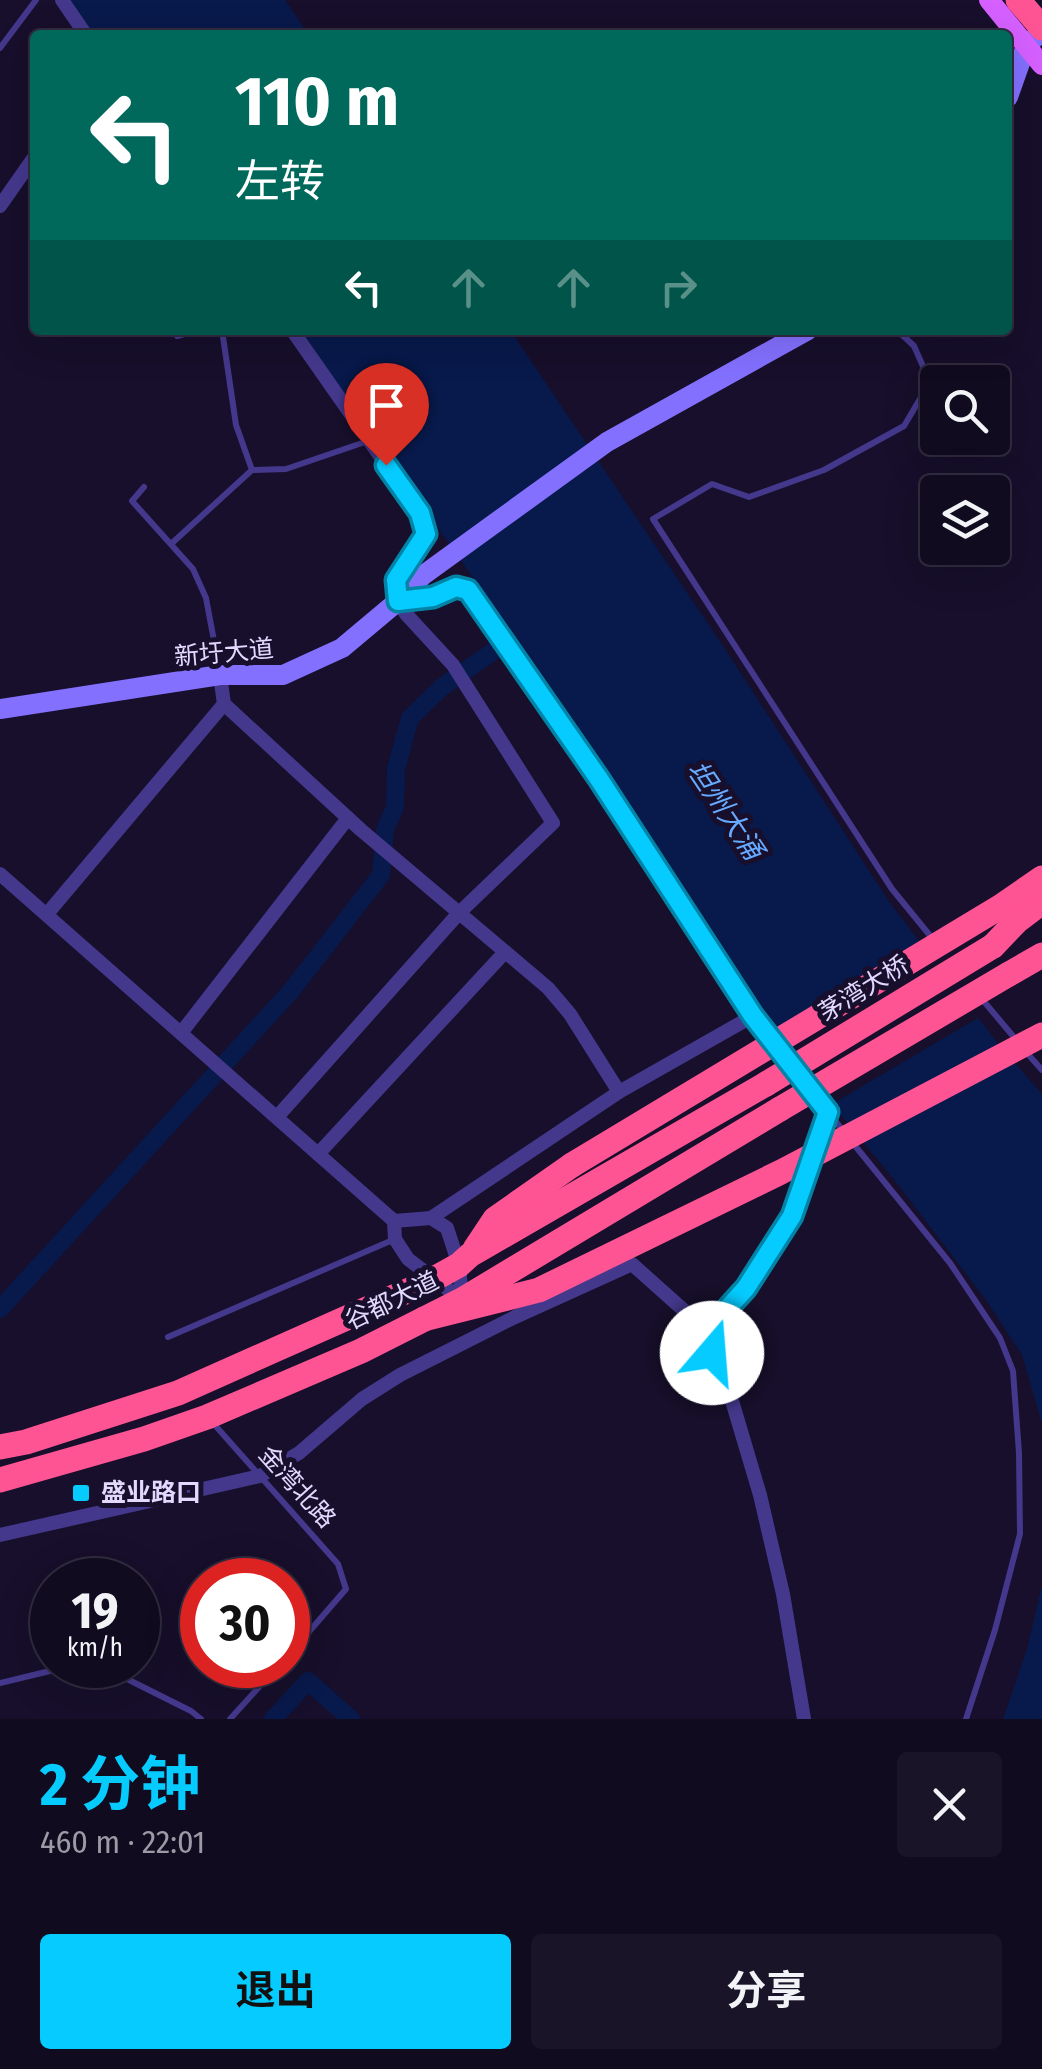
<!DOCTYPE html>
<html lang="zh">
<meta charset="utf-8">
<style>
body{margin:0;font-family:"Fira Sans Condensed","Noto Sans SC",sans-serif;background:#1a1429;color:#f1f3f6;height:100vh;display:flex;flex-direction:column;font-size:38px;white-space:nowrap}
*{box-sizing:border-box;margin:0}
p{font-size:32px;color:#9c9ba5}
.icon{flex:none;width:55px;height:55px;fill:none;stroke:currentColor;stroke-width:2;stroke-linecap:round;stroke-linejoin:round}
.map{position:relative;height:1719px;overflow:hidden}
.drawer{display:flex;flex-direction:column;background:#110b20;flex:1}
.drawer>*{flex:none}
.top-card{position:absolute;left:30px;top:30px;width:982px;height:305px;border-radius:10px;box-shadow:0 10px 40px #0002,0 0 0 2px #302b3e;background:#00695c;color:#fff;overflow:hidden}
.buttons{position:absolute;left:920px;top:365px;display:grid;gap:20px}
.buttons a{display:grid;place-items:center;width:90px;height:90px;border-radius:10px;background:#110b20;box-shadow:0 10px 40px #0002,0 0 0 2px #302b3e;font-size:50px}
.speed{position:absolute;left:30px;top:1558px;display:flex;gap:20px;font-size:50px;font-weight:700;text-align:center}
.speed>*{display:grid;place-content:center;width:130px;height:130px;border-radius:50%;background:#110b20;box-shadow:0 10px 40px #0002,0 0 0 2px #302b3e;line-height:1}
.speed small{font-size:25px;font-weight:400}
.speed .limit{border:15px solid #d22;background:#fff;color:#111}
.pin{position:absolute;display:grid;place-items:center;width:85px;height:85px;color:#fff;margin:-102px -42px;border-radius:50% 50% 50% 0;rotate:-45deg;box-shadow:0 0 10px #0007}
.pin .icon{rotate:45deg}
.me{position:absolute;width:110px;margin:-55px;rotate:18deg;stroke-linejoin:round;filter:drop-shadow(0 0 8px #0008)}
.turn{display:flex;align-items:center;gap:35px;height:210px;padding:0 40px;font-size:45px}
.turn .icon{width:130px;height:130px;stroke-width:2.5}
.turn b{display:block;font-size:70px;line-height:85px}
.lanes{display:flex;align-items:center;height:95px;padding:0 40px;background:#0003;justify-content:center;gap:50px;direction:ltr}
.lanes .off{opacity:.35}
.round{display:grid;place-items:center;flex:none;width:105px;height:105px;border-radius:10px;background:#1a1429}
.summary{display:flex;align-items:center;justify-content:space-between;height:170px;padding:0 40px}
h1{font-size:60px;font-weight:700;line-height:75px;color:#05cbff}
.primary-button{display:flex;gap:20px;margin-top:auto;padding:20px 40px}
.primary-button a{flex:1;height:115px;border-radius:10px;background:#05cbff;color:#111;font-size:40px;font-weight:700;line-height:115px;text-align:center}
.primary-button a+a{background:#1a1429;color:#f1f3f6}
.map>svg:first-child{display:block}
.water{fill:#08194b}
.pier{fill:#170f2b}
.lines{fill:none;stroke-linecap:round;stroke-linejoin:round}
.canal{stroke:#08194b;stroke-width:18}
.lane{stroke:#44388c;stroke-width:6}
.street{stroke:#44388c;stroke-width:14}
.secondary{stroke:#8370ff;stroke-width:20}
.primary{stroke:#d560ff;stroke-width:20}
.highway{stroke:#ff5494;stroke-width:25}
.highway-bridge{stroke:#ff5494;stroke-width:25}
.route-casing{stroke:#0384a6;stroke-width:25}
.route{stroke:#05cbff;stroke-width:18}
.poi-dot{fill:#05cbff;stroke:#170f2b;stroke-width:4}
.labels{text-anchor:middle;dominant-baseline:central;stroke-width:10;stroke-linejoin:round;paint-order:stroke}
.street-label{font-size:25px;fill:#e2d9ff;stroke:#170f2b}
.poi-label{font-size:25px;font-weight:bold;fill:#e2d9ff;stroke:#170f2b;text-anchor:start}
.water-label{font-size:28px;font-style:italic;fill:#67a9ff;stroke:#170f2b}
</style>
<div class="map">
<svg width="1042" height="1719" viewBox="0 0 1042 1719">
<rect width="100%" height="100%" fill="#170f2b"/>
<g class="water">
<polygon points="70,0 285,0 309,35 95,35"/>
<polygon points="300,330 510,330 725,649 890,903 1000,1046 1042,1094 1042,1424 1022,1355 986,1300 892,1177 761,1019 514,637"/>
<polygon points="1042,1585 1042,1719 1003,1719 1027,1649"/>
</g>
<polygon class="pier" points="934,952 983,1015 827,1107 776,1045"/>
<g class="lines">
<g class="canal">
<polyline points="0,1309 291,991 381,875 385,830 395,807 396,769 410,718 442,687 514,637"/>
<polyline points="273,1719 308,1681 351,1719"/>
</g>
<g class="lane">
<polyline points="0,48 36,0"/>
<polyline points="222,330 236,425 252,470"/>
<polyline points="897,330 914,346 930,382 904,426 824,470 749,497 712,484 653,519 892,889 932,938"/>
<polyline points="177,336 199,330"/>
<polyline points="144,487 132,501 193,569 206,598 220,673"/>
<polyline points="171,544 252,470 286,469 368,441"/>
<polyline points="981,998 1018,1042"/>
<polyline points="754,1017 770,1039"/>
<polyline points="1026,1052 1042,1070"/>
<polyline points="815,1096 845,1133"/>
<polyline points="817,1142 827,1112"/>
<polyline points="852,1142 950,1263 1000,1338 1013,1371 1019,1453 1020,1534 995,1630 966,1719"/>
<polyline points="708,1330 746,1288 792,1216 808,1168"/>
<polyline points="168,1337 395,1239"/>
<polyline points="213,1423 338,1564 346,1589 288,1656"/>
<polyline points="0,1683 54,1670 119,1675 191,1711 201,1719"/>
<polyline points="230,1719 279,1665"/>
</g>
<g class="street">
<polyline points="62,0 86,35"/>
<polyline points="0,206 35,156"/>
<polyline points="399,601 433,597 456,587 468,591 599,779 753,1016 619,1092 431,1218"/>
<polyline points="220,675 224,704 361,830 548,988 570,1014 619,1092"/>
<polyline points="0,874 394,1221 395,1239 408,1259 462,1300 459,1265 447,1228 431,1218 394,1221"/>
<polyline points="47,914 224,704"/>
<polyline points="181,1033 348,818"/>
<polyline points="277,1117 459,913 553,823 453,665 406,614 398,601 396,580 426,534 420,513 292,330"/>
<polyline points="318,1154 505,952"/>
<polyline points="0,1535 260,1476 299,1453 362,1399 400,1375 515,1317 632,1264 707,1331 711,1353 727,1384 760,1495 783,1594 804,1719"/>
</g>
<g class="secondary">
<polyline points="1008,97 1026,46 1042,31"/>
<polyline points="0,709 220,675 283,675 342,648 398,601 422,576 607,442 808,330"/>
</g>
<polyline class="primary" points="989,0 1042,65"/>
<g class="highway">
<polyline points="1018,0 1042,28"/>
<polyline points="993,946 1017,921 1042,902"/>
<polyline points="1009,974 1042,955"/>
<polyline points="475,1249 495,1219 572,1165"/>
<polyline points="0,1447 26,1442 178,1393 432,1280 459,1265 470,1255 766,1084"/>
<polyline points="0,1480 144,1439 207,1417 361,1351 462,1300 780,1109"/>
</g>
<g class="highway-bridge">
<polyline points="766,1084 993,946"/>
<polyline points="780,1109 1009,974"/>
<polyline points="572,1165 1000,907 1042,878"/>
<polyline points="424,1319 539,1290 781,1172 1042,1035"/>
</g>
</g>
<g class="lines">
<g class="route-casing">
<polyline id="route" points="386,465 420,513 426,534 396,580 398,601 433,597 456,587 468,590 599,779 753,1016 828,1112 792,1216 746,1288 707,1331 712,1353"/>
</g>
<use href="#route" class="route"/>
</g>
<rect class="poi-dot" x="71" y="1483" width="20" height="20" rx="5"/>
<g class="labels">
<g class="street-label">
<text transform="translate(224 653) rotate(-5)">新圩大道</text>
<text transform="translate(864 989) rotate(-32)">茅湾大桥</text>
<text transform="translate(392 1301) rotate(-26)">谷都大道</text>
<text transform="translate(297 1487) rotate(48)">金湾北路</text>
</g>
<g class="poi-label">
<text x="101" y="1493">盛业路口</text>
</g>
<g class="water-label">
<text transform="translate(725 810) rotate(56)">坦州大涌</text>
</g>
</g>
</svg>
<div class="buttons">
<a><svg class="icon" aria-label="search" viewBox="0 0 24 24"><circle cx="10" cy="10" r="6"/><path d="M15 15l6 6"/></svg></a>
<a><svg class="icon" aria-label="layers" viewBox="0 0 24 24"><path d="M12 4l9 5-9 5-9-5zM3 14l9 5 9-5"/></svg></a>
</div>
<div class="speed"><div>19<small>km/h</small></div><div class="limit">30</div></div>
<div class="pin" style="left:386px;top:465px;background:#d93025"><svg class="icon" aria-label="arrive" viewBox="0 0 24 24"><path d="M6 21V4h12l-3 4 3 4H6"/></svg></div>
<svg class="me" style="left:712px;top:1353px" viewBox="-20 -20 40 40"><circle r="19" fill="#fff"/><path d="M0-13L10 11 0 6-10 11z" fill="#05cbff"/></svg>
<div class="top-card">
<div class="turn"><svg class="icon" aria-label="left" viewBox="0 0 24 24"><path d="M17 20v-9H6M10 6l-5 5 5 5"/></svg><div><b>110 m</b>左转</div></div>
<div class="lanes"><svg class="icon" aria-label="left" viewBox="0 0 24 24"><path d="M17 20v-9H6M10 6l-5 5 5 5"/></svg><svg class="icon off" aria-label="ahead" viewBox="0 0 24 24"><path d="M12 20V5M6 11l6-6 6 6"/></svg><svg class="icon off" aria-label="ahead" viewBox="0 0 24 24"><path d="M12 20V5M6 11l6-6 6 6"/></svg><svg class="icon off" aria-label="right" viewBox="0 0 24 24"><path d="M7 20v-9h11M14 6l5 5-5 5"/></svg></div>
</div>
</div>
<section class="drawer">
<div class="summary"><div><h1>2 分钟</h1><p>460 m · 22:01</p></div><a class="round"><svg class="icon" aria-label="close" viewBox="0 0 24 24"><path d="M6 6l12 12M18 6L6 18"/></svg></a></div>
<div class="primary-button"><a>退出</a><a>分享</a></div>
</section>
